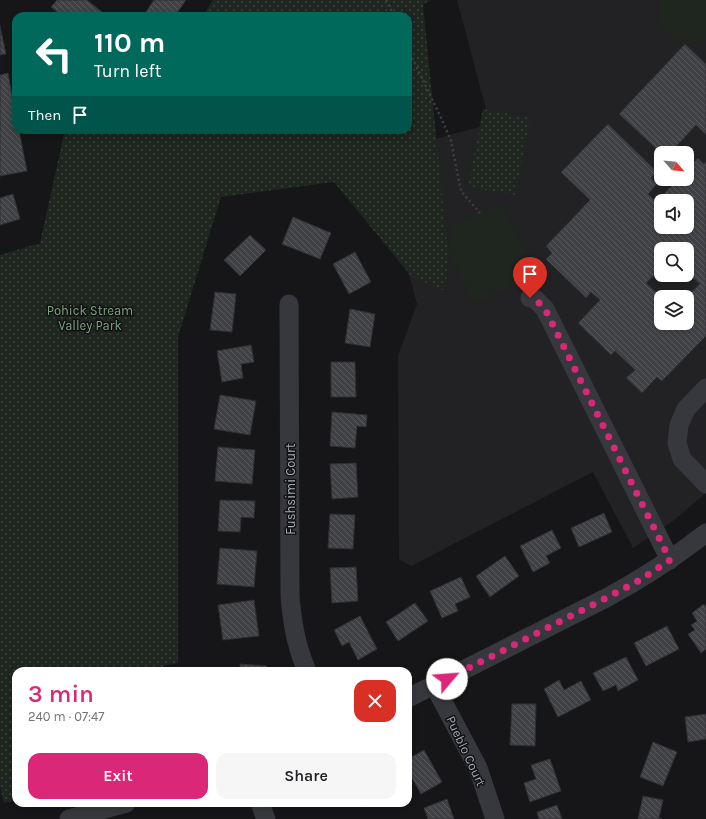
<!DOCTYPE html>
<meta charset="utf-8">
<style>
body{margin:0;font-family:Karla,sans-serif;background:#f6f6f6;color:#202124;height:100vh;display:flex;flex-direction:column;font-size:15px;white-space:nowrap}
*{box-sizing:border-box;margin:0}
p{font-size:13px;color:#757577}
.icon{flex:none;width:22px;height:22px;fill:none;stroke:currentColor;stroke-width:2;stroke-linecap:round;stroke-linejoin:round}
.map{position:relative;flex:1;overflow:hidden}
.details{position:absolute;left:12px;top:667px;width:400px;height:140px;display:flex;flex-direction:column;background:#fff;border-radius:12px;box-shadow:0 2px 6px #0003}
.details>*{flex:none}
.top-card{position:absolute;left:12px;top:12px;width:400px;height:122px;border-radius:12px;box-shadow:0 2px 6px #0003;background:#00695c;color:#fff;overflow:hidden}
.needle{width:26px;rotate:117deg}
.buttons{position:absolute;left:654px;top:146px;display:grid;gap:8px}
.buttons a{display:grid;place-items:center;width:40px;height:40px;border-radius:8px;background:#fff;box-shadow:0 2px 6px #0003;font-size:20px}
.pin{position:absolute;display:grid;place-items:center;width:34px;height:34px;color:#fff;margin:-41px -17px;border-radius:50% 50% 50% 0;rotate:-45deg;box-shadow:0 0 4px #0007}
.pin .icon{rotate:45deg}
.me{position:absolute;width:44px;margin:-22px;rotate:63deg;stroke-linejoin:round;filter:drop-shadow(0 0 3px #0008)}
.turn{display:flex;align-items:center;gap:14px;height:84px;padding:0 16px;font-size:18px}
.turn .icon{width:52px;height:52px;stroke-width:2.5}
.turn b{display:block;font-size:28px;line-height:34px}
.then{display:flex;align-items:center;height:38px;padding:0 16px;background:#0003;gap:8px;font-size:15px}
.round{display:grid;place-items:center;flex:none;width:42px;height:42px;border-radius:12px;background:#f6f6f6}
.head{display:flex;align-items:center;justify-content:space-between;height:68px;padding:0 16px}
h1{font-size:24px;font-weight:600;line-height:30px;color:#db2777}
.action{display:flex;gap:8px;margin-top:auto;padding:8px 16px}
.action a{flex:1;height:46px;border-radius:12px;background:#db2777;color:#fff;font-size:16px;font-weight:600;line-height:46px;text-align:center}
.action a+a{background:#f6f6f6;color:#202124}
.map>svg:first-child{display:block}
.built{fill:#222225;fill-rule:evenodd}
.park{fill:url(#park-dots)}
.pitch{fill:#1e261f}
.building{fill:url(#building-back-hatch);stroke:#303034;fill-rule:evenodd}
.lines{fill:none;stroke-linecap:round;stroke-linejoin:round}
.path{stroke:#3d3f44;stroke-width:2.5;stroke-dasharray:2 3;stroke-linecap:butt}
.minor{stroke:#37383d;stroke-width:19}
.route{stroke:#db2777;stroke-width:7;stroke-dasharray:0 12.6}
.labels{text-anchor:middle;dominant-baseline:central;stroke-width:3;stroke-linejoin:round;paint-order:stroke}
.park-label{font-size:13px;fill:#7fa381;stroke:#111113}
.street-label{font-size:13px;fill:#a8adb8;stroke:#111113}
</style>
<div class="map">
<svg width="706" height="819" viewBox="0 0 706 819">
<defs>
<pattern id="park-dots" width="8" height="8" patternUnits="userSpaceOnUse"><rect width="8" height="8" fill="#1e261f"/><path d="M2 2h.1M6 6h.1" fill="none" stroke="#3c433d" stroke-width="1.8" stroke-linecap="round"/></pattern>
<pattern id="building-back-hatch" width="6" height="6" patternUnits="userSpaceOnUse"><rect width="6" height="6" fill="#404145"/><path d="M-1 5l2 2M0 0l6 6M5-1l2 2" fill="none" stroke="#595a5e"/></pattern>
</defs>
<rect width="100%" height="100%" fill="#161618"/>
<path class="built" d="M457,0H706V493L673,521L633,548L593,472L411,566L399,559L398,356L417,304L377,155L490,124ZM661,153H687V179H661ZM661,201H687V227H661ZM661,249H687V275H661ZM661,297H687V323H661Z"/>
<g class="park">
<polygon points="213,0 430,0 423,5 448,255 445,291 411,276 334,182 221,197 178,337 178,663 163,666 164,671 16,671 16,800 4,803 0,787 0,255 40,243 65,130 408,130 408,16 203,16"/>
<polygon points="483,109 530,118 515,195 468,187"/>
</g>
<g class="pitch">
<path d="M659,0H706V40L690,42L685,37L678,44C662,30 661,23 658,3Z"/>
<polygon points="501,203 536,272 475,304 448,251 452,227"/>
</g>
<g class="building">
<polygon points="57,0 87,0 107,16 62,16 51,7"/>
<polygon points="154,0 186,0 175,16 143,16"/>
<polygon points="0,26 6,54 0,55"/>
<polygon points="685,44 706,64 706,135 696,125 670,153 661,153 619,114"/>
<polygon points="8,73 16,117 16,130 19,130 27,171 0,176 0,75"/>
<path d="M608,124L657,172L651,178L657,184L648,194L656,202L678,179H687V169L698,158L704,164L706,162V336L662,381L657,377L642,393L626,378L635,370L615,351L611,355L578,323L600,300L591,292L586,298L546,259L552,253L546,246L590,200L561,172ZM661,201H687V227H661ZM661,249H687V273L700,284L686,297L687,323H661V297L646,283L661,269Z"/>
<polygon points="13,194 20,219 0,225 0,198"/>
<polygon points="293,217 331,233 320,259 282,244"/>
<polygon points="250,235 266,250 240,276 224,260"/>
<polygon points="355,252 371,282 349,294 333,264"/>
<polygon points="215,292 236,294 232,332 210,330"/>
<polygon points="350,309 375,314 370,347 345,343"/>
<polygon points="251,345 254,362 241,364 243,378 222,382 217,351"/>
<polygon points="331,362 355,362 356,397 331,397"/>
<polygon points="220,395 256,401 250,435 214,429"/>
<polygon points="332,412 367,415 366,427 357,426 355,448 330,446"/>
<polygon points="218,447 255,450 252,484 215,481"/>
<polygon points="356,463 358,497 332,499 330,464"/>
<polygon points="220,500 255,501 254,518 241,517 240,532 218,531"/>
<polygon points="604,513 612,532 579,547 571,528"/>
<polygon points="330,514 355,515 353,549 328,548"/>
<polygon points="552,530 561,548 546,556 550,563 533,572 520,546"/>
<polygon points="220,548 257,551 254,587 217,584"/>
<polygon points="505,556 519,576 490,597 476,576"/>
<polygon points="356,567 358,601 332,603 330,568"/>
<polygon points="461,577 470,597 455,604 458,611 442,618 430,591"/>
<polygon points="254,600 259,636 223,640 218,605"/>
<polygon points="415,603 428,621 398,641 386,622"/>
<polygon points="704,604 706,607 706,649 701,653 688,634 695,630 691,625 697,621 692,613"/>
<polygon points="360,616 377,649 358,660 349,642 342,646 334,630"/>
<polygon points="667,626 679,649 646,666 634,643"/>
<polygon points="626,657 638,680 618,691 616,685 603,691 593,673"/>
<polygon points="240,664 267,666 266,671 240,671"/>
<polygon points="559,680 564,690 581,681 591,700 558,717 544,689"/>
<polygon points="512,704 536,704 535,746 510,745"/>
<polygon points="706,714 706,739 688,742 685,717"/>
<polygon points="653,742 677,752 663,786 640,777"/>
<polygon points="424,750 442,782 421,794 408,771 408,759"/>
<polygon points="550,759 561,791 530,802 524,783 536,779 531,765"/>
<polygon points="643,796 663,800 659,818 662,819 638,819"/>
<polygon points="447,799 454,819 428,819 424,808"/>
<polygon points="360,803 372,803 362,807"/>
<polygon points="557,805 562,819 539,819 537,812"/>
</g>
<g class="lines">
<g class="path">
<polyline points="386,0 394,16"/>
<polyline points="408,49 442,120 451,141 461,191 480,213"/>
</g>
<g class="minor">
<polyline points="530,298 535,299 545,309 670,560"/>
<path d="M289,304L290,596C292,622 296,647 307,671"/>
<polyline points="706,388 686,409 679,425 677,443 682,459 706,484"/>
<polyline points="434,685 478,768 495,819"/>
<path d="M408,698L608,597C643,578 675,557 706,533"/>
<polyline points="260,803 266,819"/>
<polyline points="69,819 126,803"/>
</g>
</g>
<g class="lines">
<polyline class="route" points="447,679 608,597 640,580 670,560 545,309 535,299 530,298"/>
</g>
<g class="labels">
<g class="park-label">
<text x="90" y="310">Pohick Stream<tspan x="90" dy="15">Valley Park</tspan></text>
</g>
<g class="street-label">
<text transform="translate(290 489) rotate(-90)">Fushsimi Court</text>
<text transform="translate(466 751) rotate(65)">Pueblo Court</text>
</g>
</g>
</svg>
<div class="buttons">
<a><svg class="needle" viewBox="-14 -14 28 28"><path d="M0-13l5 13h-10z" fill="#e53935"/><path d="M0 13l5-13h-10z" fill="#757577"/></svg></a>
<a><svg class="icon" aria-label="sound" viewBox="0 0 24 24"><path d="M4 9h4l5-4v14l-5-4H4zM17 9q2 3 0 6"/></svg></a>
<a><svg class="icon" aria-label="search" viewBox="0 0 24 24"><circle cx="10" cy="10" r="6"/><path d="M15 15l6 6"/></svg></a>
<a><svg class="icon" aria-label="layers" viewBox="0 0 24 24"><path d="M12 4l9 5-9 5-9-5zM3 14l9 5 9-5"/></svg></a>
</div>
<div class="pin" style="left:530px;top:298px;background:#d93025"><svg class="icon" aria-label="arrive" viewBox="0 0 24 24"><path d="M6 21V4h12l-3 4 3 4H6"/></svg></div>
<svg class="me" style="left:447px;top:679px" viewBox="-20 -20 40 40"><circle r="19" fill="#fff"/><path d="M0-13L10 11 0 6-10 11z" fill="#db2777"/></svg>
<div class="top-card">
<div class="turn"><svg class="icon" aria-label="left" viewBox="0 0 24 24"><path d="M17 20v-9H6M10 6l-5 5 5 5"/></svg><div><b>110 m</b>Turn left</div></div>
<div class="then">Then<svg class="icon" aria-label="arrive" viewBox="0 0 24 24"><path d="M6 21V4h12l-3 4 3 4H6"/></svg></div>
</div>
<section class="details">
<div class="head"><div><h1>3 min</h1><p>240 m · 07:47</p></div><a class="round" style="background:#d93025;color:#fff"><svg class="icon" aria-label="close" viewBox="0 0 24 24"><path d="M6 6l12 12M18 6L6 18"/></svg></a></div>
<div class="action"><a>Exit</a><a>Share</a></div>
</section>
</div>
